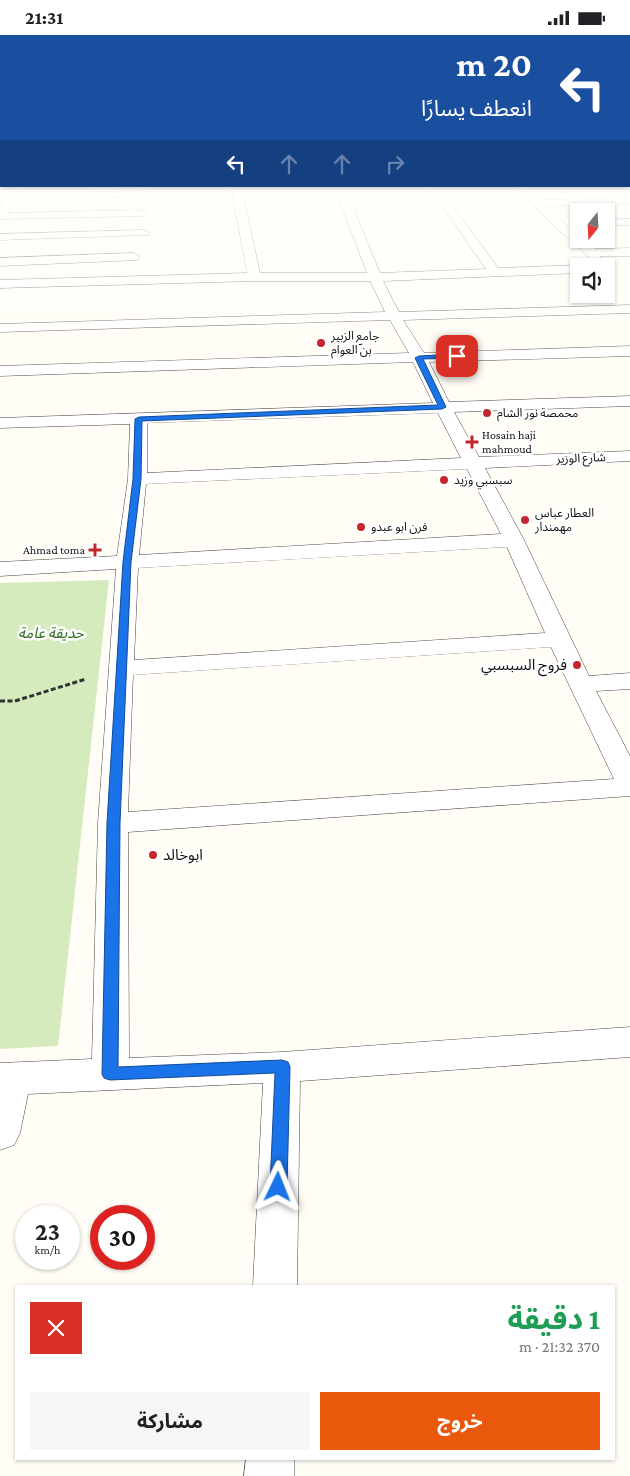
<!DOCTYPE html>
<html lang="ar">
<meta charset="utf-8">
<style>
body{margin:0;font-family:"Crimson Pro","Noto Sans Arabic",serif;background:#f6f6f6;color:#202124;direction:rtl;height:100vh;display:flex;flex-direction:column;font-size:19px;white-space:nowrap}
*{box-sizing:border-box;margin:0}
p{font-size:16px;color:#757577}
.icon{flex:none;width:28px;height:28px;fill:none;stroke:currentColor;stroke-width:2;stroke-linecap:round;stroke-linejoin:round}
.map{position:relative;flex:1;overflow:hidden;direction:ltr}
.drawer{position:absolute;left:15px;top:1250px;width:600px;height:175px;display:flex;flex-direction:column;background:#fff;border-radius:0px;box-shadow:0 1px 4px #0004;direction:rtl}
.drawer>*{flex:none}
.hud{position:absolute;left:0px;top:0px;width:630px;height:152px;box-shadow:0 1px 4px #0004;direction:rtl;background:#1a4fa0;color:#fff;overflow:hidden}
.needle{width:32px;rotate:198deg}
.tools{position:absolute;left:570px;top:168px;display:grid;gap:10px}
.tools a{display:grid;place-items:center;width:45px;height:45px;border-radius:0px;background:#fff;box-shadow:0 1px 4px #0004;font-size:25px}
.speed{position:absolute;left:15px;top:1170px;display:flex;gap:10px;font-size:25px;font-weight:700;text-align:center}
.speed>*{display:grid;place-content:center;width:65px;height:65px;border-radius:50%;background:#fff;box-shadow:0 1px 4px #0004;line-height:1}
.speed small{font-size:12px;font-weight:400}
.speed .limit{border:8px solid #d22;background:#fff;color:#111}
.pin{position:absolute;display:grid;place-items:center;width:42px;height:42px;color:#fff;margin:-21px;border-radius:10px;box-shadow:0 2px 8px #0006}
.me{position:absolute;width:55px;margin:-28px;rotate:2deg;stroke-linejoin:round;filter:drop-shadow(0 0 4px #0008)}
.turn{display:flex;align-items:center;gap:18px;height:105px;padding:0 15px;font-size:22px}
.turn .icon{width:65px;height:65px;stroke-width:2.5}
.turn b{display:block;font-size:35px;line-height:42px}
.lanes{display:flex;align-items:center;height:48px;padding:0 15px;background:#0003;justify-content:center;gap:25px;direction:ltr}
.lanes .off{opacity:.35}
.round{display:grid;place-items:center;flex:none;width:52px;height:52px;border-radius:0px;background:#f6f6f6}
.headline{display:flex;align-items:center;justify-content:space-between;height:85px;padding:0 15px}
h1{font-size:30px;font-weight:700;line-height:38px;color:#1e9e55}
.action{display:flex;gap:10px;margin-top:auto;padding:10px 15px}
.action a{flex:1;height:58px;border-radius:0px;background:#ea580c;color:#fff;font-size:20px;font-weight:700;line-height:58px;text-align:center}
.action a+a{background:#f6f6f6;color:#202124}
.status{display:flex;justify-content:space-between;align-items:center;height:35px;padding:0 25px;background:#fff;direction:ltr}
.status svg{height:14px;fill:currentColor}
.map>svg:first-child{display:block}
.green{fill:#d5ebbd}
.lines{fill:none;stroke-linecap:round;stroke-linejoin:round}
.minor-casing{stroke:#444;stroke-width:1}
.path{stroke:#333;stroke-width:3;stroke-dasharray:5 2.5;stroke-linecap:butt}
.minor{fill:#fff;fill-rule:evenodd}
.route{fill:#1a73e8;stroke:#114b97}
.poi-dot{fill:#c4262e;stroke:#fff;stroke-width:2}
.labels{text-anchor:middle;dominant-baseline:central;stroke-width:5;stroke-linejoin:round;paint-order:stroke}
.far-poi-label{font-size:12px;fill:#111;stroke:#fff;text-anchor:start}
.far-street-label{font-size:12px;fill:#111;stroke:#fff}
.park-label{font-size:15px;font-style:italic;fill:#2f6b1f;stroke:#fff}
.poi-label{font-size:15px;fill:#111;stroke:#fff;text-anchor:end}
</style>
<div class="status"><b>21:31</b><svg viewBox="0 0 49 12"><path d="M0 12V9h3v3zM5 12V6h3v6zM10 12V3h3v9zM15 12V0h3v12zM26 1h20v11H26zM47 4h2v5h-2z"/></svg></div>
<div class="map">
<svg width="630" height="1441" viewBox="0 0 630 1441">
<rect width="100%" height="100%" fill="#fffdf5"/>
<polygon class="green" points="109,545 58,1011 0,1014 0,548"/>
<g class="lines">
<g class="minor-casing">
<g id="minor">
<polygon points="17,151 27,151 7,178 142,175 147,178 142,181 0,184 0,172"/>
<path d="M231,151H241L260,238H367L334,151H344L380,238L486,234L428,151H438L498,233L579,230L583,231H579V238L383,246L399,277L630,270V278L403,285L424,318L630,311V321L429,327L449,367L630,361V371L454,377L479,422L630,416V426L485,433L524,505L589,641L630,638V654L596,656L630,721V761L128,797L129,1023L282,1017L630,992V1022L300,1046L297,1251H253L263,1048L28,1059L20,1098L14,1110L0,1115V1028L92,1024L98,788L116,534L0,541V527L117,521L128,444L130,389L0,393V383L433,368L413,327L0,341V331L409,318L390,285L0,297V289L385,277L370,246H254L0,253V245L247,238ZM438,378L461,423L147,438V388ZM467,434L501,499L139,520L146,449ZM507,512L545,598L134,625L138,533ZM551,612L614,744L128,777L133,640Z"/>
<polygon points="516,151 527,151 540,165 630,163 630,169 546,171 579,201 579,204 582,204 595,214 630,213 630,221 600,221 604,231 592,231 587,220 554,191"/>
<polygon points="144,156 148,157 148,161 95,163 90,160 95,157"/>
<polygon points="630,184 630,190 606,191 606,185"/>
<polygon points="144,195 150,198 148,200 0,205 0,199"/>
<polygon points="134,218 140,222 138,225 0,231 0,223"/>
<polygon points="246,1424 294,1424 294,1441 244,1441"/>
</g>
</g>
<polyline class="path" points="0,666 15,666 86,644"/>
<use href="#minor" class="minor"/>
</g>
<linearGradient id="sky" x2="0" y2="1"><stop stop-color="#95c6ee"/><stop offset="0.43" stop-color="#fffefa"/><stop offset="1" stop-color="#fffefa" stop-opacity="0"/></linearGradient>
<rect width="630" height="352" fill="url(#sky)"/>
<polygon class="route" points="457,319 459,320 459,323 423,324 446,372 442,374 142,386 141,444 131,527 120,788 118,1032 282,1025 288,1027 290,1032 287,1152 284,1157 278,1159 273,1157 270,1152 275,1038 110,1045 104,1043 102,1039 107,788 123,527 133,444 135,384 139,382 438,370 415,323 419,321"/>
<g class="poi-dot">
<circle cx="321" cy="308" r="5"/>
<circle cx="487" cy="378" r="5"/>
<path d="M469.5 399.5h5v5h5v5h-5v5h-5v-5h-5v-5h5z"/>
<circle cx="444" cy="445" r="5"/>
<circle cx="525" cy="485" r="5"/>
<circle cx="361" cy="492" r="5"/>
<path d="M92.5 507.5h5v5h5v5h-5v5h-5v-5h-5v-5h5z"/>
<circle cx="577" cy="630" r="5"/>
<circle cx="153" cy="820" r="5"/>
</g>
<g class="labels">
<g class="far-poi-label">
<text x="331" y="301">جامع الزبير<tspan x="331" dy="14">بن العوام</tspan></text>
<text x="497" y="378">محمصة نور الشام</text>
<text x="482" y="400">Hosain haji<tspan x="482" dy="14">mahmoud</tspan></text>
<text x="454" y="445">سبسبي وزيد</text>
<text x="535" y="478">العطار عباس<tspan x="535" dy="14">مهمندار</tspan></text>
<text x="371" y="492">فرن ابو عبدو</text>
<text x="85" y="515" text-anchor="end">Ahmad toma</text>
</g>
<g class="far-street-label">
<text transform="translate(581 423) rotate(-2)">شارع الوزير</text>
</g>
<g class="park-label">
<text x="51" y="598">حديقة عامة</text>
</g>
<g class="poi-label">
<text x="567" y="630">فروج السبسبي</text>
<text x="163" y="820" text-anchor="start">ابوخالد</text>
</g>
</g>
</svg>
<div class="tools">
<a><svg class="needle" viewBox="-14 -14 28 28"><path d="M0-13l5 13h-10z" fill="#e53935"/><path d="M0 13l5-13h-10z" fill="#757577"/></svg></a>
<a><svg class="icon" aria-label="sound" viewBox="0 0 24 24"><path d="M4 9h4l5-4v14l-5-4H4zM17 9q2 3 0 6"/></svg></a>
</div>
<div class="speed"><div>23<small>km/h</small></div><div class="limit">30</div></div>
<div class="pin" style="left:457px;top:321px;background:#d93025"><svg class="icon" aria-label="arrive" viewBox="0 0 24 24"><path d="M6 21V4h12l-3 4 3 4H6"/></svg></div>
<svg class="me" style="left:278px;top:1152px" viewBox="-20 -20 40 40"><path d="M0-17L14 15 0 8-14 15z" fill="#1a73e8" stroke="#fff" stroke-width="4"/></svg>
<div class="hud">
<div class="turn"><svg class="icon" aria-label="left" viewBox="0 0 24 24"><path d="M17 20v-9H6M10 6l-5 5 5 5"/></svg><div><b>20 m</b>انعطف يسارًا</div></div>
<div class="lanes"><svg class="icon" aria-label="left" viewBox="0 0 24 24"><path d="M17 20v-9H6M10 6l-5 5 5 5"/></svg><svg class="icon off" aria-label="ahead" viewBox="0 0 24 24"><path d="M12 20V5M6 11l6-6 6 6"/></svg><svg class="icon off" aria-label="ahead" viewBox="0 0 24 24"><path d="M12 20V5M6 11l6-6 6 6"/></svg><svg class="icon off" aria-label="right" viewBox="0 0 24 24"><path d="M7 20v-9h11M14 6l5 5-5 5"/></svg></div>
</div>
<section class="drawer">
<div class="headline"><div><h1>1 دقيقة</h1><p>370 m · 21:32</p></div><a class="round" style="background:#d93025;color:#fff"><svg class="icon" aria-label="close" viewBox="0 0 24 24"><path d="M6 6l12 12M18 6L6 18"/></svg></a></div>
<div class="action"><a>خروج</a><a>مشاركة</a></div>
</section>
</div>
